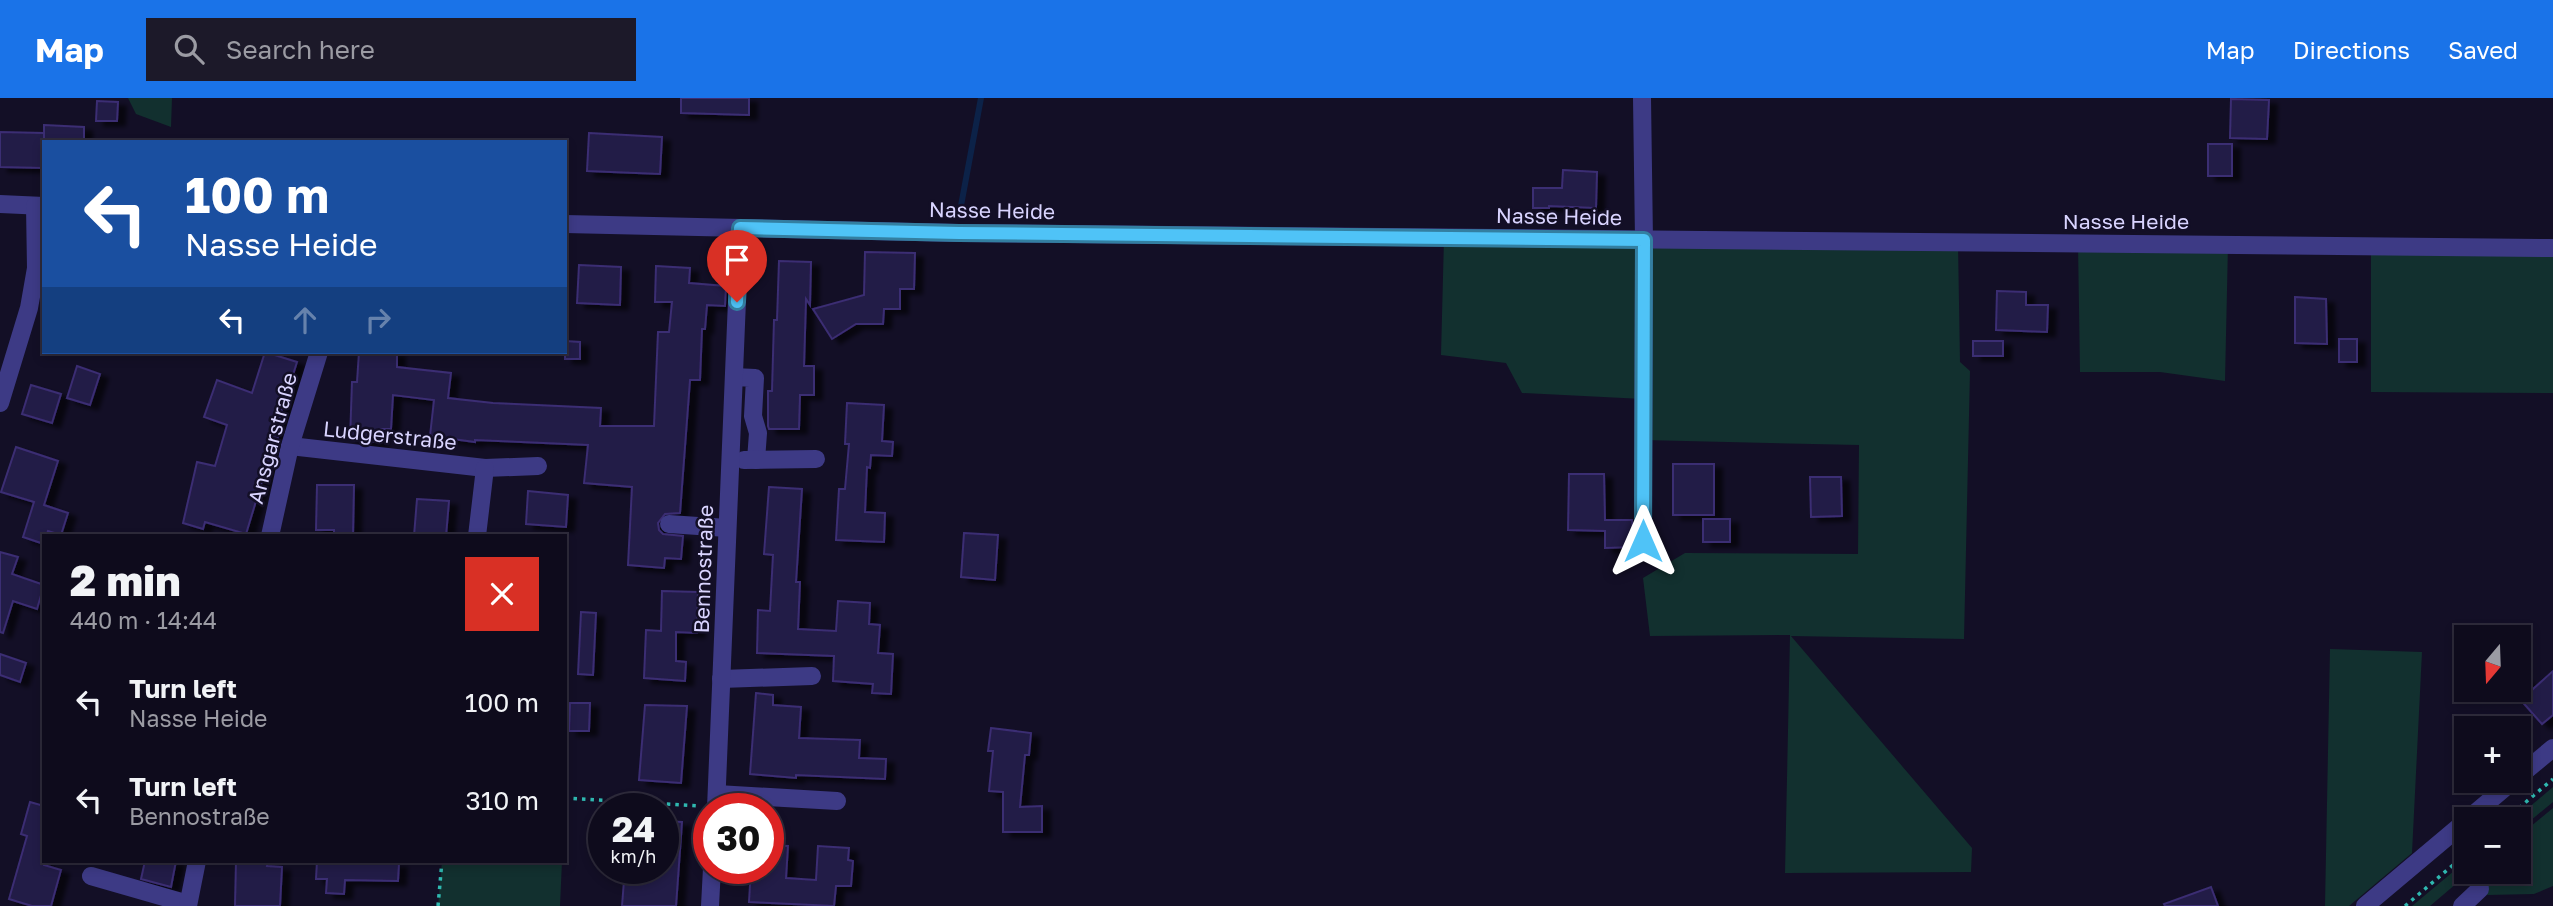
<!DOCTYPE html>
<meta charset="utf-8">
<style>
body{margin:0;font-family:"Golos Text",sans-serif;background:#1c1929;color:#f1f3f6;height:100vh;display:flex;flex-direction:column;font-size:26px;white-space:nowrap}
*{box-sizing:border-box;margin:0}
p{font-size:23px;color:#9b9ba3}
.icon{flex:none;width:38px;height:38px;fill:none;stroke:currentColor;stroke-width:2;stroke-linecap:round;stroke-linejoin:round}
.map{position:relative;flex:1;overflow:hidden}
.details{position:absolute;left:42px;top:436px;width:525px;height:329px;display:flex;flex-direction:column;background:#0e0b1c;border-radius:0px;box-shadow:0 4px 10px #0003,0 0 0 2px #2e2b3b}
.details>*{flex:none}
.guide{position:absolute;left:42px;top:42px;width:525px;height:214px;border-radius:0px;box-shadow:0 4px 10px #0003,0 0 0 2px #2e2b3b;background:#1a4fa0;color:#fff;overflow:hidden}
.needle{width:46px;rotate:199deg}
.buttons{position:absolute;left:2454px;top:527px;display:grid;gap:14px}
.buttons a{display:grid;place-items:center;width:77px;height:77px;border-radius:0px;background:#0e0b1c;box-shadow:0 4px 10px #0003,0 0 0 2px #2e2b3b;font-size:35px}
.speed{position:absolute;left:588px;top:695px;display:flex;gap:14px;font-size:35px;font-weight:700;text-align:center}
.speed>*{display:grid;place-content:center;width:91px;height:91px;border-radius:50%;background:#0e0b1c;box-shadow:0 4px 10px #0003,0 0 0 2px #2e2b3b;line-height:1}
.speed small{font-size:18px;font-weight:400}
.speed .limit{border:10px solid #d22;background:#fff;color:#111}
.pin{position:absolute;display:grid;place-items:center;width:60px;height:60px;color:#fff;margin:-72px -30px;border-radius:50% 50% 50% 0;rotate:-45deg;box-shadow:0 0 7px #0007}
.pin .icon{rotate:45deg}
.me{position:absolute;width:77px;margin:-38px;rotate:0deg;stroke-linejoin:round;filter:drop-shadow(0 0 5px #0008)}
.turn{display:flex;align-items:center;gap:24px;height:147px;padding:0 28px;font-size:32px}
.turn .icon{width:91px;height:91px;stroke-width:2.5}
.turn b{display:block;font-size:49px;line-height:60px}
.lanes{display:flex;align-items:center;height:66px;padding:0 28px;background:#0003;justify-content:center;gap:35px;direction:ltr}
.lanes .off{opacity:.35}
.round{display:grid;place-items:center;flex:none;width:74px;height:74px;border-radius:0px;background:#1c1929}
.headline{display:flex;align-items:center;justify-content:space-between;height:119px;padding:0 28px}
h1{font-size:42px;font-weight:800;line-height:52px}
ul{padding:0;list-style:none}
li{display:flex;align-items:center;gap:21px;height:98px;padding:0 28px}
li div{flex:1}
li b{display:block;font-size:26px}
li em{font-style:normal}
header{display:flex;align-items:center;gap:42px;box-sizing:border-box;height:98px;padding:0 35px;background:#1a73e8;color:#fff}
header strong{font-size:33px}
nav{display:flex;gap:38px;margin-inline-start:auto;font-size:24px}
.search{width:490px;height:63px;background:#1c1929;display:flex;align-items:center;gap:18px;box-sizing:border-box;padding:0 24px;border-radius:0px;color:#9b9ba3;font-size:26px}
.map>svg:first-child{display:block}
.green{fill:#12302f}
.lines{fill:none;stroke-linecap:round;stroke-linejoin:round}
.stream{stroke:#0c2248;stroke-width:6}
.building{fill:#241b47;stroke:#3b2d73;stroke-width:2;filter:url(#shadow)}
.path{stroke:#2fb8b0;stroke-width:3.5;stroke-dasharray:3.5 5;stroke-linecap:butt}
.minor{stroke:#3d3a85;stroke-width:18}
.route-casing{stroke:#337fa1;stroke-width:18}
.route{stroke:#4fc3f7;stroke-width:12}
.labels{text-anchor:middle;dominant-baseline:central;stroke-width:5;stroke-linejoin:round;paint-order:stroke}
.street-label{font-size:21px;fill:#d9d4ff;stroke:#130f26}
</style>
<header>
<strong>Map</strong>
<div class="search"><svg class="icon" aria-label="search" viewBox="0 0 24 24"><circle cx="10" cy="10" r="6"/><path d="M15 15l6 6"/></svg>Search here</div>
<nav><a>Map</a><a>Directions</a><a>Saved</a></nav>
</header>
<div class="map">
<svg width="2553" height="808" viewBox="0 0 2553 808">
<defs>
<filter id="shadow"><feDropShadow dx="8" dy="4.5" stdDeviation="2" flood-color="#0009"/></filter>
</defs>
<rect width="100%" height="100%" fill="#130f26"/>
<g class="green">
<polygon points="128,0 172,0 171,29 136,16"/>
<polygon points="1444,140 1958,145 1960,264 1970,273 1964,541 1791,538 1972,750 1971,774 1785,775 1790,537 1650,538 1643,480 1685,455 1858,456 1859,347 1643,342 1643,301 1522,295 1506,265 1441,257"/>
<polygon points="2078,146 2228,147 2225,283 2160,274 2080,274"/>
<polygon points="2371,149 2553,150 2553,295 2371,294"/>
<polygon points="2330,551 2422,554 2412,755 2349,808 2325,808"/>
<polygon points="2553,689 2553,704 2518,733 2518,721 2515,721"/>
<polygon points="2553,710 2553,788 2534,796 2486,797 2469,780 2478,774 2518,774 2518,739"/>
<polygon points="442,763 562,763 560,808 438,808"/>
<polygon points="2466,763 2466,774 2470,774 2430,808 2412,808"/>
</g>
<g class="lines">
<polyline class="stream" points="960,113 981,0"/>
</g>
<g class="building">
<polygon points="681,0 749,0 749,17 681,15"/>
<polygon points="2231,1 2269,2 2267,41 2230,40"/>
<polygon points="97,3 118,4 117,23 96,23"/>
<polygon points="44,27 84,29 84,44 44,44"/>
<polygon points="0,34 44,35 44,70 0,69"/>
<polygon points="589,35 662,39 660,76 587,73"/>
<rect x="2208" y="46" width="24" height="32"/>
<polygon points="1563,72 1597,74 1596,110 1549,108 1549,110 1533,110 1533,90 1562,90"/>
<polygon points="865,154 915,155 914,191 900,191 900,211 884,211 883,226 856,226 832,241 813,211 864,197"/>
<polygon points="779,163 811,164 810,207 806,201 804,268 814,268 814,297 800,297 799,331 769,331 768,328 768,293 772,293 774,222 777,222"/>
<polygon points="579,167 621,169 620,207 577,205"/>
<polygon points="656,168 690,170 689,185 726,188 725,208 707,207 705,231 702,231 700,282 690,282 680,415 665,416 658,425 659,432 663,436 683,438 681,461 665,460 664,470 628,467 632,389 584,385 588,347 475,342 475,344 430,338 434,302 393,297 391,331 381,331 380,344 350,342 352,284 357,284 359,254 397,254 397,269 451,275 448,300 493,305 601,310 600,328 654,328 658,234 669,234 672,204 655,204"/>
<polygon points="1997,193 2026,194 2026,207 2048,207 2047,234 1996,232"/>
<polygon points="2295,199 2326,201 2327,246 2295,245"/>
<rect x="2339" y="241" width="18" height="23"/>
<polygon points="565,243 580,244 580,261 565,261"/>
<rect x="1973" y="243" width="30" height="15"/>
<polygon points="265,254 297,264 275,334 279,335 270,368 267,367 246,436 205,424 203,431 183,425 197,364 215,368 227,327 204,319 217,282 252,295"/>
<polygon points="77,268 100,276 90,307 67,300"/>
<polygon points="31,287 61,296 52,325 22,316"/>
<polygon points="847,305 884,307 882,343 893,344 892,358 871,357 870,370 867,369 865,414 885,415 884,444 836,442 839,391 845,391 849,346 845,346"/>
<polygon points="16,349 58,363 44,407 68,415 61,437 48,433 46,438 44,438 44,446 23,439 34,404 1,394"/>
<rect x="1673" y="366" width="41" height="51"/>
<polygon points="1569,376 1604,376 1605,422 1632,422 1634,449 1605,450 1605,433 1568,432"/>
<polygon points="1810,379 1841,379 1842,418 1811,419"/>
<polygon points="317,387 354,387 353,438 334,438 334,432 316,432"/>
<polygon points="769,389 802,391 796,484 800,484 798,531 836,533 838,503 870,505 869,526 880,527 878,555 893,556 891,596 872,595 873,586 833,583 834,558 757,555 758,512 770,513 773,457 764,456"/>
<polygon points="528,393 568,397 566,429 526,426"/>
<polygon points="417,401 449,403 446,438 414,438"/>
<rect x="1703" y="421" width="27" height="23"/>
<polygon points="964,435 998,437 995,482 961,479"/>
<polygon points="0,454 18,459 12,476 44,487 37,511 13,503 3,535 0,534"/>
<polygon points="662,493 698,494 697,535 676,534 676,563 686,564 685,583 644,580 646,532 661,533"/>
<polygon points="581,514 596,515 593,577 578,576"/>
<polygon points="0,556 26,565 20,584 0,577"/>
<polygon points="2553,573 2553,617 2542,626 2518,599 2518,575 2533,591"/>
<polygon points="756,595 773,597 773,607 801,609 799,640 860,642 859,660 886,661 885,681 796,677 796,680 750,676"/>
<polygon points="570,605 590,605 589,633 569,633"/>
<polygon points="645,607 687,608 681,685 639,682"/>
<polygon points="991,630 1031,635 1029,657 1025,657 1020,709 1042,708 1042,734 1003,734 1003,694 989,693 993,653 988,653"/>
<polygon points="30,704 44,708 44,767 61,772 51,808 32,808 9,801 27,738 21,736"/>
<polygon points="663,723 682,724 676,808 622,808 625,770 663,770"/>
<polygon points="768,747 788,748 786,780 816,782 818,748 849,750 848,762 853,763 851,788 836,788 834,808 749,804 751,770 768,770"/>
<polygon points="145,763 176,763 171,789 141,781"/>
<polygon points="236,763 268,763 267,768 282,769 280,808 235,808"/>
<polygon points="317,763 399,765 398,783 345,782 344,796 326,795 327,781 316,781"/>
<polygon points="2211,789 2218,808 2165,808 2164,806"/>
</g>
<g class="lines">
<g class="path">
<polyline points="565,700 700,708"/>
<polyline points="2506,721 2553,681"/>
<polyline points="438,808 442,763"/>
<polyline points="2405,808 2466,756"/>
</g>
<g class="minor">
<polyline points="1642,0 1644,142 1643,443"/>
<polyline points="0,106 44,108"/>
<polyline points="565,126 959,135 2553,150"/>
<polyline points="734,279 755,280 753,318 758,335 756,362"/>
<polyline points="0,305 29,210 36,170 35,108"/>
<polyline points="290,348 485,370 538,368"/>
<polyline points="744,362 816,361"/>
<polyline points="669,426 727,430"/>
<polyline points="270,438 290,348 319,254"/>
<polyline points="477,438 485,370"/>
<polyline points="721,581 812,578"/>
<polyline points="2518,679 2553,650"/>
<polyline points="717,696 837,703"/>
<polyline points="716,710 740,130"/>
<polyline points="2468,721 2514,682"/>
<polyline points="91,778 188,806"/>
<polyline points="188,808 197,763"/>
<polyline points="710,808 712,770"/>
<polyline points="2365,808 2466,723"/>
<polyline points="2462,808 2480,791"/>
</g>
</g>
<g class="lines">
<g class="route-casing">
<polyline id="route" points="737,204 740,130 959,135 1644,142 1643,443"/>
</g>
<use href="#route" class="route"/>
</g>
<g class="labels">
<g class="street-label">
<text transform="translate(992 112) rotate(1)">Nasse Heide</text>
<text transform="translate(1559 118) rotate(1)">Nasse Heide</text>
<text x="2126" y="123">Nasse Heide</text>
<text transform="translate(390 337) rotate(6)">Ludgerstraße</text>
<text transform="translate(272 340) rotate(-75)">Ansgarstraße</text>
<text transform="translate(703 471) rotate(-88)">Bennostraße</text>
</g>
</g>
</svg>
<div class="buttons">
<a><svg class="needle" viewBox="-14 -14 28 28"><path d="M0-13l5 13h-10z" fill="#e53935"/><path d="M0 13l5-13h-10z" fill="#9b9ba3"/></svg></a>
<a>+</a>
<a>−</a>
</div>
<div class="speed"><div>24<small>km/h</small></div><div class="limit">30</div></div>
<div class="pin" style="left:737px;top:204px;background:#d93025"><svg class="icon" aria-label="arrive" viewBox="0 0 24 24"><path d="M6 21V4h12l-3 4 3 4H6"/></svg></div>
<svg class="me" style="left:1643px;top:443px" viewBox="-20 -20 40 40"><path d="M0-17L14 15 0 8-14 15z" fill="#4fc3f7" stroke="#fff" stroke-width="4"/></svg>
<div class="guide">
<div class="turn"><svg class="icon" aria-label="left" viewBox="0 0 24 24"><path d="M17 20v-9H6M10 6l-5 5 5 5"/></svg><div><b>100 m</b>Nasse Heide</div></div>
<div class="lanes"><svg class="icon" aria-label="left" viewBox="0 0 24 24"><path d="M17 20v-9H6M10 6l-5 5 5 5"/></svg><svg class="icon off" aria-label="ahead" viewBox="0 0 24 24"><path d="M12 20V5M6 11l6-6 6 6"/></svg><svg class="icon off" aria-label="right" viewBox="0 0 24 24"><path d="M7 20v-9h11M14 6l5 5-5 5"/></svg></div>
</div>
<section class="details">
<div class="headline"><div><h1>2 min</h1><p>440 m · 14:44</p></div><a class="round" style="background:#d93025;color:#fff"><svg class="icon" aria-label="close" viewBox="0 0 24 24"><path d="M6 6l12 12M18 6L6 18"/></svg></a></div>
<ul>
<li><svg class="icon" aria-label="left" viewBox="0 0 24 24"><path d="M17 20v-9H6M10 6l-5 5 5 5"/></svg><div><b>Turn left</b><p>Nasse Heide</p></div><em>100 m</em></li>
<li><svg class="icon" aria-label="left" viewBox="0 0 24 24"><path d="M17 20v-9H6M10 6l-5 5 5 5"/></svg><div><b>Turn left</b><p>Bennostraße</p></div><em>310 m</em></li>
</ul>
</section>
</div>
